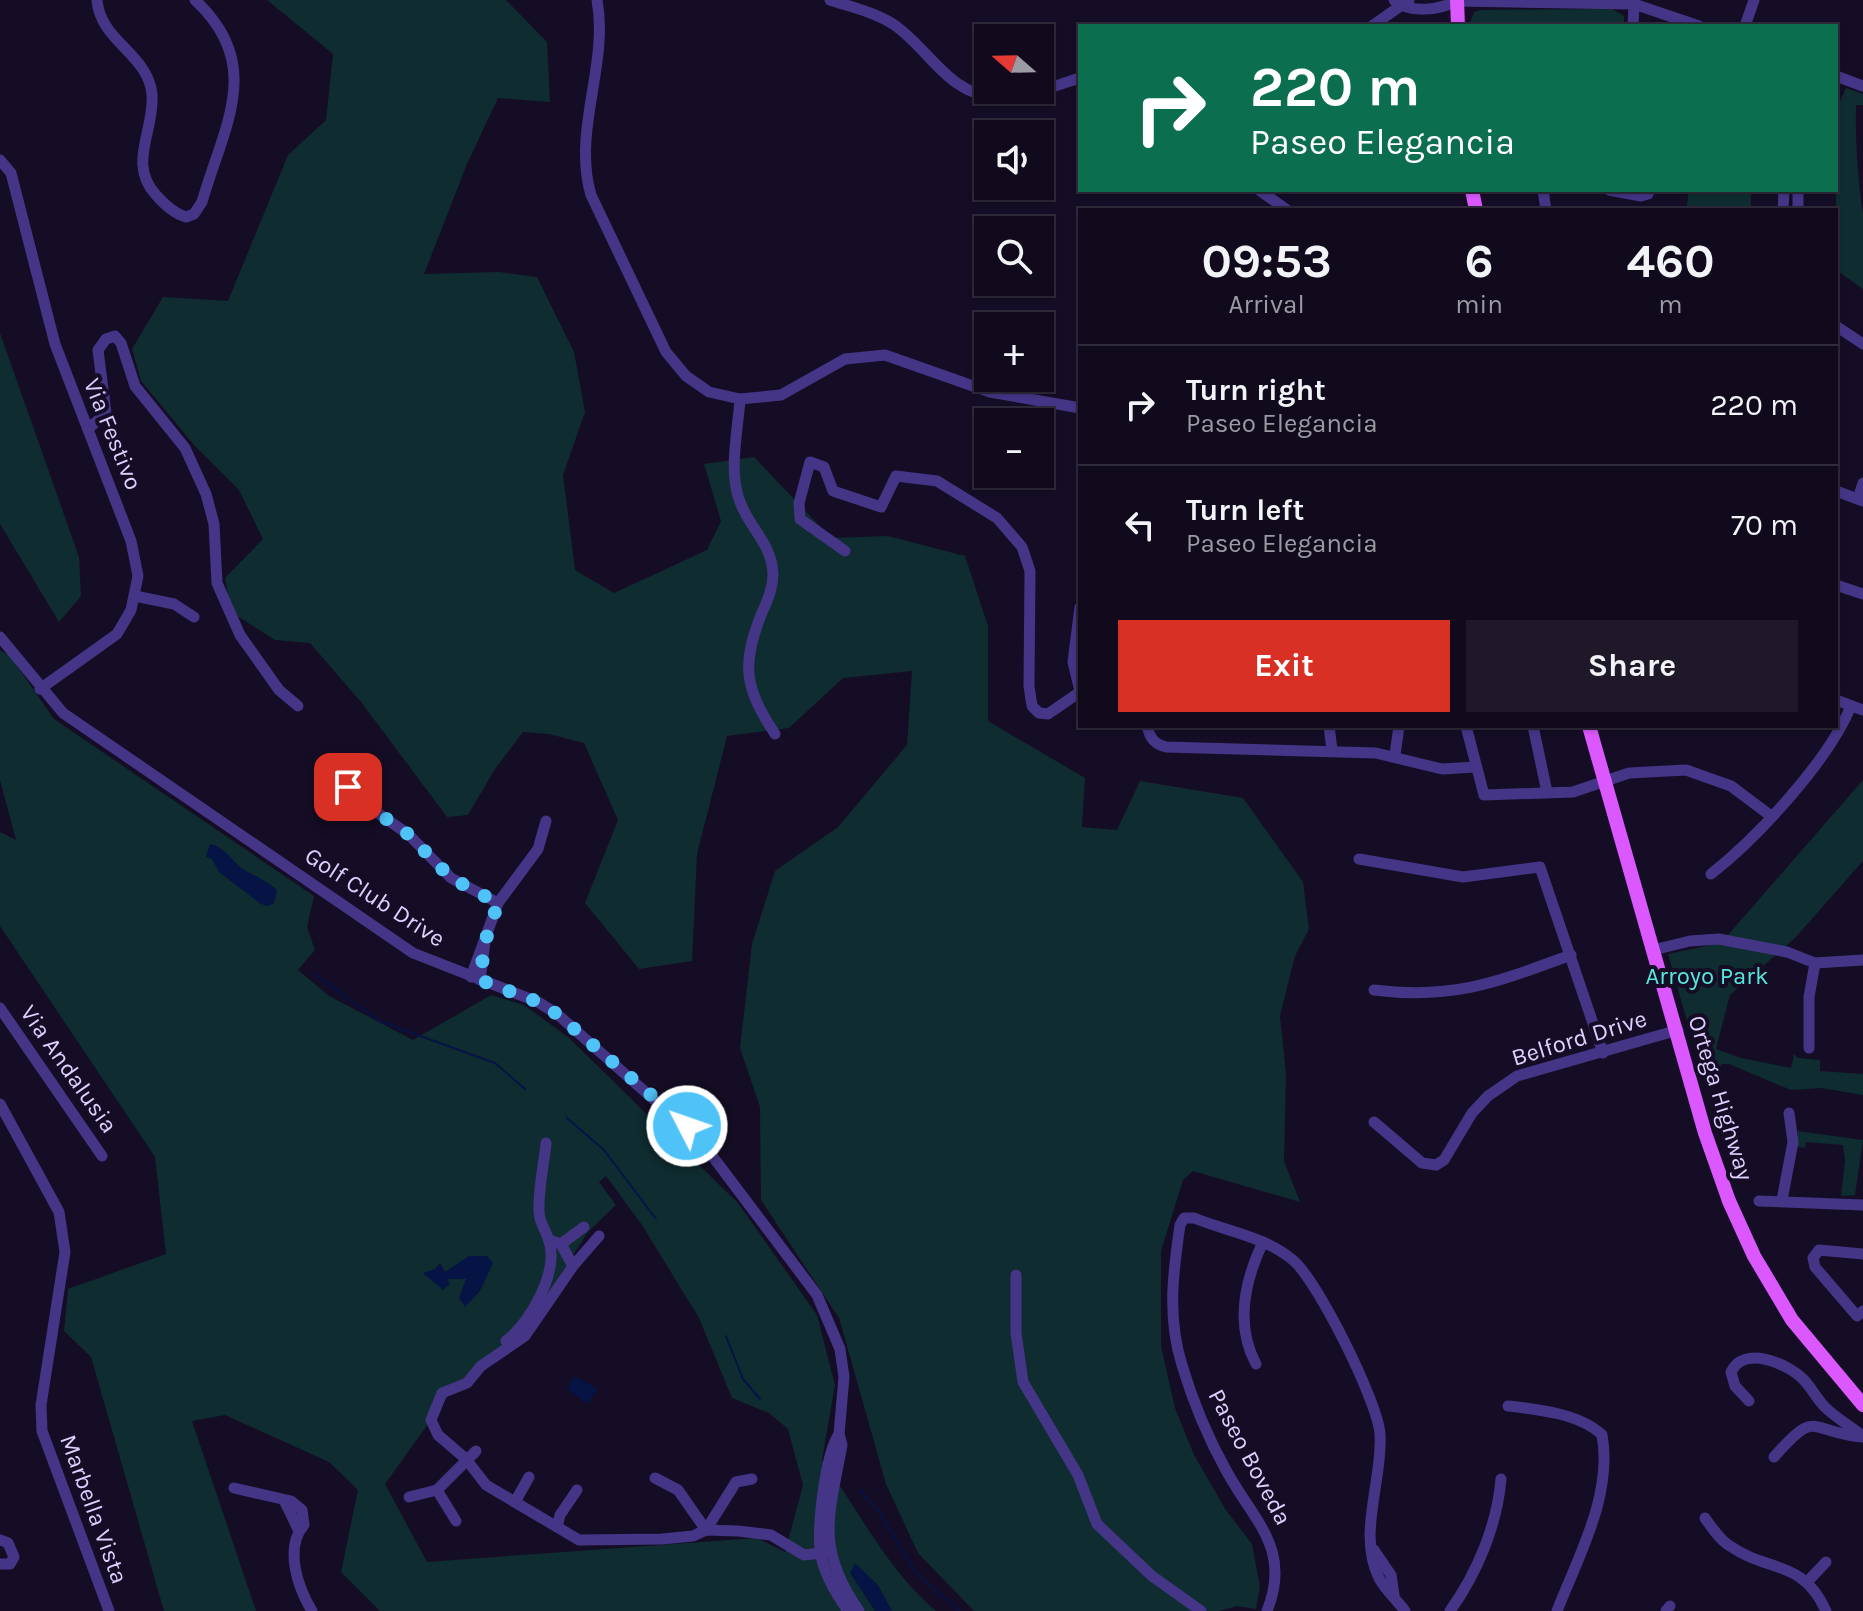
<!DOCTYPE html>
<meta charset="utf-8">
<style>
body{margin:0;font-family:Karla,sans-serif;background:#1e1829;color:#f1f3f6;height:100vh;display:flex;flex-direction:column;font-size:30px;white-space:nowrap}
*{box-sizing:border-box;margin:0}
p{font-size:26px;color:#9c9aa3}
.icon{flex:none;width:44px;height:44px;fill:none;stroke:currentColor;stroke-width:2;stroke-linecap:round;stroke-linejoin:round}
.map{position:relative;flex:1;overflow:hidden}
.drawer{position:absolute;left:1078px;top:208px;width:760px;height:520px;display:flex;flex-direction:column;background:#100a1c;border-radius:0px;box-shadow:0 2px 6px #0004,0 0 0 2px #302b3b}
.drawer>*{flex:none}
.top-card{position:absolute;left:1078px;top:24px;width:760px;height:168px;border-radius:0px;box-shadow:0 2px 6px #0004,0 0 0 2px #302b3b;background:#0b6e4f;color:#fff;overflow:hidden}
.needle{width:52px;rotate:290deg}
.tools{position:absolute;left:974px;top:24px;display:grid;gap:16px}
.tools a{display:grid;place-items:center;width:80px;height:80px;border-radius:0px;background:#100a1c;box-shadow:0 2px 6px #0004,0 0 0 2px #302b3b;font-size:40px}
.pin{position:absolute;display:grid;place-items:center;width:68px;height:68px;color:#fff;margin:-34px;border-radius:16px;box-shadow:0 4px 12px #0006}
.me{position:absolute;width:88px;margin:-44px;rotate:311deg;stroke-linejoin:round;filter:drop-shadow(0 0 6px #0008)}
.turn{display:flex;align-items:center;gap:28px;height:168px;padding:0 40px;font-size:36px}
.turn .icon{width:104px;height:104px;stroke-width:2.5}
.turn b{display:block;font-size:56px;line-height:68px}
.eta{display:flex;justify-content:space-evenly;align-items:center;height:136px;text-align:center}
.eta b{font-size:48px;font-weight:700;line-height:56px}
.button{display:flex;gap:16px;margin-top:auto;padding:16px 40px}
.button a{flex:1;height:92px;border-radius:0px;background:#d93025;color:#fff;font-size:32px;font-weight:700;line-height:92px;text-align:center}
.button a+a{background:#1e1829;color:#f1f3f6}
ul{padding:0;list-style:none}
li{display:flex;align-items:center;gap:24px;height:120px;padding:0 40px;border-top:2px solid #302b3b}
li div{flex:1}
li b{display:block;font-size:30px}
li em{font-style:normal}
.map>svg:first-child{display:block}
.green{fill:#0f2c30;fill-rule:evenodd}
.water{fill:#061345}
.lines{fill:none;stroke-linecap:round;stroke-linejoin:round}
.stream{stroke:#061345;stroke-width:2}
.minor{stroke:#453587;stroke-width:11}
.major{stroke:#db58ff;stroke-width:14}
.route{stroke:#4fc3f7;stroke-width:14;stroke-dasharray:0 25.2}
.labels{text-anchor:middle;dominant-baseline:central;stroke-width:8;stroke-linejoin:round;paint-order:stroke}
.street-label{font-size:24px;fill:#ded1ff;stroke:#150d25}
.park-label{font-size:24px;fill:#55e7da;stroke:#150d25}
</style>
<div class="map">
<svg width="1863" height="1611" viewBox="0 0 1863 1611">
<rect width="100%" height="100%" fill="#150d25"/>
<g class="green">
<polygon points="267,0 506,0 547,42 550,102 498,98 467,164 424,274 499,272 537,277 574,352 585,412 563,475 575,570 614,593 707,550 721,521 704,464 754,457 831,538 888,536 965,556 988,626 988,721 1085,778 1082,827 1117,830 1140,781 1243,798 1303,882 1309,929 1295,956 1280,1016 1286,1074 1284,1161 1300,1202 1193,1171 1183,1180 1161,1251 1161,1346 1175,1408 1194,1455 1226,1510 1252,1544 1260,1587 1256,1609 1237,1606 1219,1611 974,1611 918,1553 886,1484 839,1318 761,1200 760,1107 740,1048 752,944 775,871 838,827 907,745 912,671 843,678 789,728 727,736 697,854 692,961 639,969 585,903 618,820 584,743 549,734 523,732 495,769 468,815 447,817 361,702 310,643 275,640 231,612 225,578 263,539 239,490 194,445 141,381 132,349 163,297 228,301 288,155 326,120 333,54"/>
<polygon points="1599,9 1612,9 1624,16 1624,26 1469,26 1474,12 1480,10"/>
<path d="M1846,88L1863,94V105H1856C1855,142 1858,180 1863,214C1863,238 1863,265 1863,289L1836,270V110Z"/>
<polygon points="1689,190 1751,190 1751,210 1686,210"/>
<polygon points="0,333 79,557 81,596 59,622 0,524"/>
<path d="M0,650L10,656L54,719L314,896L307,927L315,950L298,970L329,996L413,1040L491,995L524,1005L568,1037L738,1203L817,1315L835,1385L822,1460C859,1510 887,1570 936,1611H380L341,1572L358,1490L329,1462L225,1415L192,1421L256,1611H164L91,1357L64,1331L68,1289L166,1254L155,1157L0,926V832L16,840L0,780ZM606,1176L642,1225L699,1318L732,1398L769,1413L788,1429L803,1485L785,1552L757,1538L427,1562L385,1484L451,1392L525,1330L588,1232L616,1205L599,1182Z"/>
<polygon points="1863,780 1863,861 1795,938 1730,995 1716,1049 1741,1058 1791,1068 1794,1054 1798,1058 1820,1060 1820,1071 1863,1074 1863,1095 1821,1088 1791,1090 1729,1064 1722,1064 1706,1088 1668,954 1721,943"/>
<polygon points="1798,1131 1863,1140 1855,1195 1841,1196 1845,1161 1843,1145 1806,1142 1805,1148 1798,1147"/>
</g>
<g class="water">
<path d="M210,844C228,848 233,865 248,872C259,878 267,881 277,890L274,903L268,906L261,904L219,872L212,859L206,857Z"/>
<polygon points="469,1256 487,1256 493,1263 480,1291 465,1307 459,1298 466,1279 447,1279 450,1284 443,1290 423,1273 435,1269 440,1263 445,1272"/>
<polygon points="575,1376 597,1389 588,1404 567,1389"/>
<polygon points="855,1563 878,1585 892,1611 875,1611 850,1573"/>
</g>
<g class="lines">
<g class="stream">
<polyline points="313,973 379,1021 495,1063 525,1089"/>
<polyline points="567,1118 604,1150 656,1219"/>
<polyline points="726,1336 743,1379 760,1399"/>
<polyline points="860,1490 880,1513 915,1572 959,1611"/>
</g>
<g class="minor">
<path d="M97,0C100,41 148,54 152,94C155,131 127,163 156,195C164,204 175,214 186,217L194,214L202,202C224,125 265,65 195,0"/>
<path d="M597,0C609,65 572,131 591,195L666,352L686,376L709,392L740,399L781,395L845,359L885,355L990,392L1080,408"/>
<path d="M830,0C851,7 874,12 893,24C930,49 947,94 996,97C1025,99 1053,86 1080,78"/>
<path d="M1394,0C1410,14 1439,10 1457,1L1634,4L1699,26"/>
<polyline points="1372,26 1409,0"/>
<polyline points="1633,26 1634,4"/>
<polyline points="1745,26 1754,0"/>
<polyline points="1836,76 1863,86"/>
<polyline points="0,160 11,173 55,344 131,541 138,576 131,610 117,634 40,689"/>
<polyline points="1259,190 1287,210"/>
<polyline points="1543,190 1546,210"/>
<polyline points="1609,190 1641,196 1648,194"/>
<polyline points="1798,190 1798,210"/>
<polyline points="1783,210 1784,190"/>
<polyline points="1836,326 1863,344"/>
<path d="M740,399C738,431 728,471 740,502C750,529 772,544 773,574C773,589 767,601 761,615C741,666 745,688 775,734"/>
<polyline points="88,429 106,413 98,350 106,339 115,336 121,343 135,386 185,448 206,494 214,524 217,583 240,635 279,690 298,706"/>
<polyline points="1836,491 1863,501"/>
<polyline points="1858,499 1863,483"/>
<polyline points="845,551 800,519 799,503 810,462 824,467 833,491 881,507 896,476 937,481 997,518 1022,547 1030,571 1029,686 1032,706 1039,713 1048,714 1080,692"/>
<polyline points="1836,585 1863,594"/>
<polyline points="135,596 174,604 194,617"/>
<polyline points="1080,607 1073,662 1080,691"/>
<path d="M0,637L63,713L413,953L538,1002L557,1014L701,1141L817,1295L840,1349L844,1377L839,1434L842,1445C829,1516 815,1548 859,1611"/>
<polyline points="1836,700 1863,710"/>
<path d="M1147,726C1150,738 1154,744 1166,747L1376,753L1442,769L1475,767"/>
<polyline points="1329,726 1332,750"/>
<polyline points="1466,726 1484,795 1573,792 1629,773 1686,770 1731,786 1771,816"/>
<polyline points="1533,726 1547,792"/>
<polyline points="1395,755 1399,726"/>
<polyline points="348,787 359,800 408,834 451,878 498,903"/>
<polyline points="1359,859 1463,877 1540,867 1603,1053"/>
<path d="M1711,874C1758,837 1829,760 1851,706"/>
<polyline points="1653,950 1690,941 1719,939 1787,952 1815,963 1863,960"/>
<polyline points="471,977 498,903 538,849 546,821"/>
<polyline points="480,980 485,942"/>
<path d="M1374,990C1454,1000 1497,982 1571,955"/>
<polyline points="0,1008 102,1156"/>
<polyline points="1809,1048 1809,997 1815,963"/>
<polyline points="0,1104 59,1212 65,1252 41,1405 42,1431 109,1611"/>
<polyline points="1374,1122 1422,1163 1436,1165 1444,1160 1472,1113 1488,1096 1517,1076 1678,1030"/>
<polyline points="1782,1200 1793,1142 1789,1113"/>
<polyline points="1759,1201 1863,1205"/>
<polyline points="599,1236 573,1266 525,1336 481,1366 467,1383 442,1393 431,1420 438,1435 466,1459 486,1485 579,1540 662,1539 693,1536 706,1530 738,1531 771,1535 804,1555 829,1552"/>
<polyline points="549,1240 561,1244 573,1266"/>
<polyline points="561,1244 584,1227"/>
<polyline points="1863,1254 1819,1250 1813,1258 1815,1267 1857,1316 1863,1311"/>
<polyline points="1016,1275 1016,1333 1023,1382 1078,1475 1097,1524 1152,1576 1201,1611"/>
<path d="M506,1341C530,1323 559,1272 549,1241C545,1228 538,1221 539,1206C539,1185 544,1164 546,1143"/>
<path d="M1256,1364C1235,1325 1245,1280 1263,1242"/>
<path d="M1749,1401L1735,1386L1731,1372C1743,1345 1787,1363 1803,1379C1812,1388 1817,1400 1827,1409C1838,1419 1851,1427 1863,1436"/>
<path d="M1508,1406C1537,1409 1581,1414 1602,1435C1613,1495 1578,1557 1557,1611"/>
<path d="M839,1434C825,1455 816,1531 821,1556C825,1576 836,1594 848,1611"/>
<path d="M1774,1457C1818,1407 1808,1432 1862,1437"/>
<polyline points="655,1478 678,1490 706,1530"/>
<path d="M234,1488L291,1501L302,1510L304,1525C284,1548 298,1588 312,1611"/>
<polyline points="409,1497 437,1490"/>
<polyline points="285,1502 299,1531"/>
<polyline points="515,1502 529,1477"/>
<path d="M1705,1518C1712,1528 1720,1540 1730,1546C1769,1573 1803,1559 1826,1611"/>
<polyline points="456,1521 437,1490 476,1451"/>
<polyline points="557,1527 560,1515 577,1490"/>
<polyline points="706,1530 736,1482 752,1479"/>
<polyline points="0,1540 8,1543 14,1557 10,1564 0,1564"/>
<polyline points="1374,1550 1391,1575 1394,1595"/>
<polyline points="1808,1581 1826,1562"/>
<path d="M1267,1611C1292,1549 1254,1521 1227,1472C1208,1438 1193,1402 1182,1365C1167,1317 1173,1273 1180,1225L1184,1218H1194C1226,1231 1267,1237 1294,1261C1318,1282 1378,1402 1380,1434C1383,1480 1357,1534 1379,1578C1385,1590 1397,1600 1405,1611"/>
<path d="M1450,1611C1477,1573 1497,1526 1501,1479"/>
<polyline points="1666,1611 1670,1606"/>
</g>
<g class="major">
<polyline points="1457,0 1458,26"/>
<polyline points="1472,190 1476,210"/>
<polyline points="1589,726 1705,1133 1729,1201 1754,1256 1792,1320 1863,1405"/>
</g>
</g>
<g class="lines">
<polyline class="route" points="348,787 359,800 408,834 451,878 498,903 485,942 480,980 538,1002 557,1014 687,1126"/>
</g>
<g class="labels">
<g class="street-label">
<text transform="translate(113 434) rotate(68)">Via Festivo</text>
<text transform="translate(375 897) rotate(33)">Golf Club Drive</text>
<text transform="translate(1579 1038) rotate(-17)">Belford Drive</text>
<text transform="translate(69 1069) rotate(55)">Via Andalusia</text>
<text transform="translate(1721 1098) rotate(73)">Ortega Highway</text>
<text transform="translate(1250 1457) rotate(62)">Paseo Boveda</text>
<text transform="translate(94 1509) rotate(70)">Marbella Vista</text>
</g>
<g class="park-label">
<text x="1707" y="976">Arroyo Park</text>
</g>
</g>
</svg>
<div class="tools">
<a><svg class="needle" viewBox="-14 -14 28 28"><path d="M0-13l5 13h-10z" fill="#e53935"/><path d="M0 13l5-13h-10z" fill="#9c9aa3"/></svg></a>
<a><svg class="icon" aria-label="sound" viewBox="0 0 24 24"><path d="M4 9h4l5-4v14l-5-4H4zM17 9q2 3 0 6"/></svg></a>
<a><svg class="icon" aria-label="search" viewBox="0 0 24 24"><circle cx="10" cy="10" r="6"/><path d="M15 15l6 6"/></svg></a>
<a>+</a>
<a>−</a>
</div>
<div class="pin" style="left:348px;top:787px;background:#d93025"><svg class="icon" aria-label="arrive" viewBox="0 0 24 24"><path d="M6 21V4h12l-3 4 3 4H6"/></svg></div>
<svg class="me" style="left:687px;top:1126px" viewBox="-20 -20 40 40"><circle r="17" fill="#4fc3f7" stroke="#fff" stroke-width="3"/><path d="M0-11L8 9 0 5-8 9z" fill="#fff"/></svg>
<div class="top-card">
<div class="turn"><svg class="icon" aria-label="right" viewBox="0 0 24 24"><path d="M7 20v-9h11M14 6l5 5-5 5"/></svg><div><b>220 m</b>Paseo Elegancia</div></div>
</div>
<section class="drawer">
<div class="eta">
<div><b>09:53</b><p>Arrival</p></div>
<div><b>6</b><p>min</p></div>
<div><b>460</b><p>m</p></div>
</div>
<ul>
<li><svg class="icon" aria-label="right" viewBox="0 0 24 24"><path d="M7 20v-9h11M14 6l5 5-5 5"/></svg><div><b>Turn right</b><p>Paseo Elegancia</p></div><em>220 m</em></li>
<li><svg class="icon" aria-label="left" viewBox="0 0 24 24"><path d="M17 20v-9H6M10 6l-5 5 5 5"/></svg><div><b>Turn left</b><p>Paseo Elegancia</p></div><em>70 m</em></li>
</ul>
<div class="button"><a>Exit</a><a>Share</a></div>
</section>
</div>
